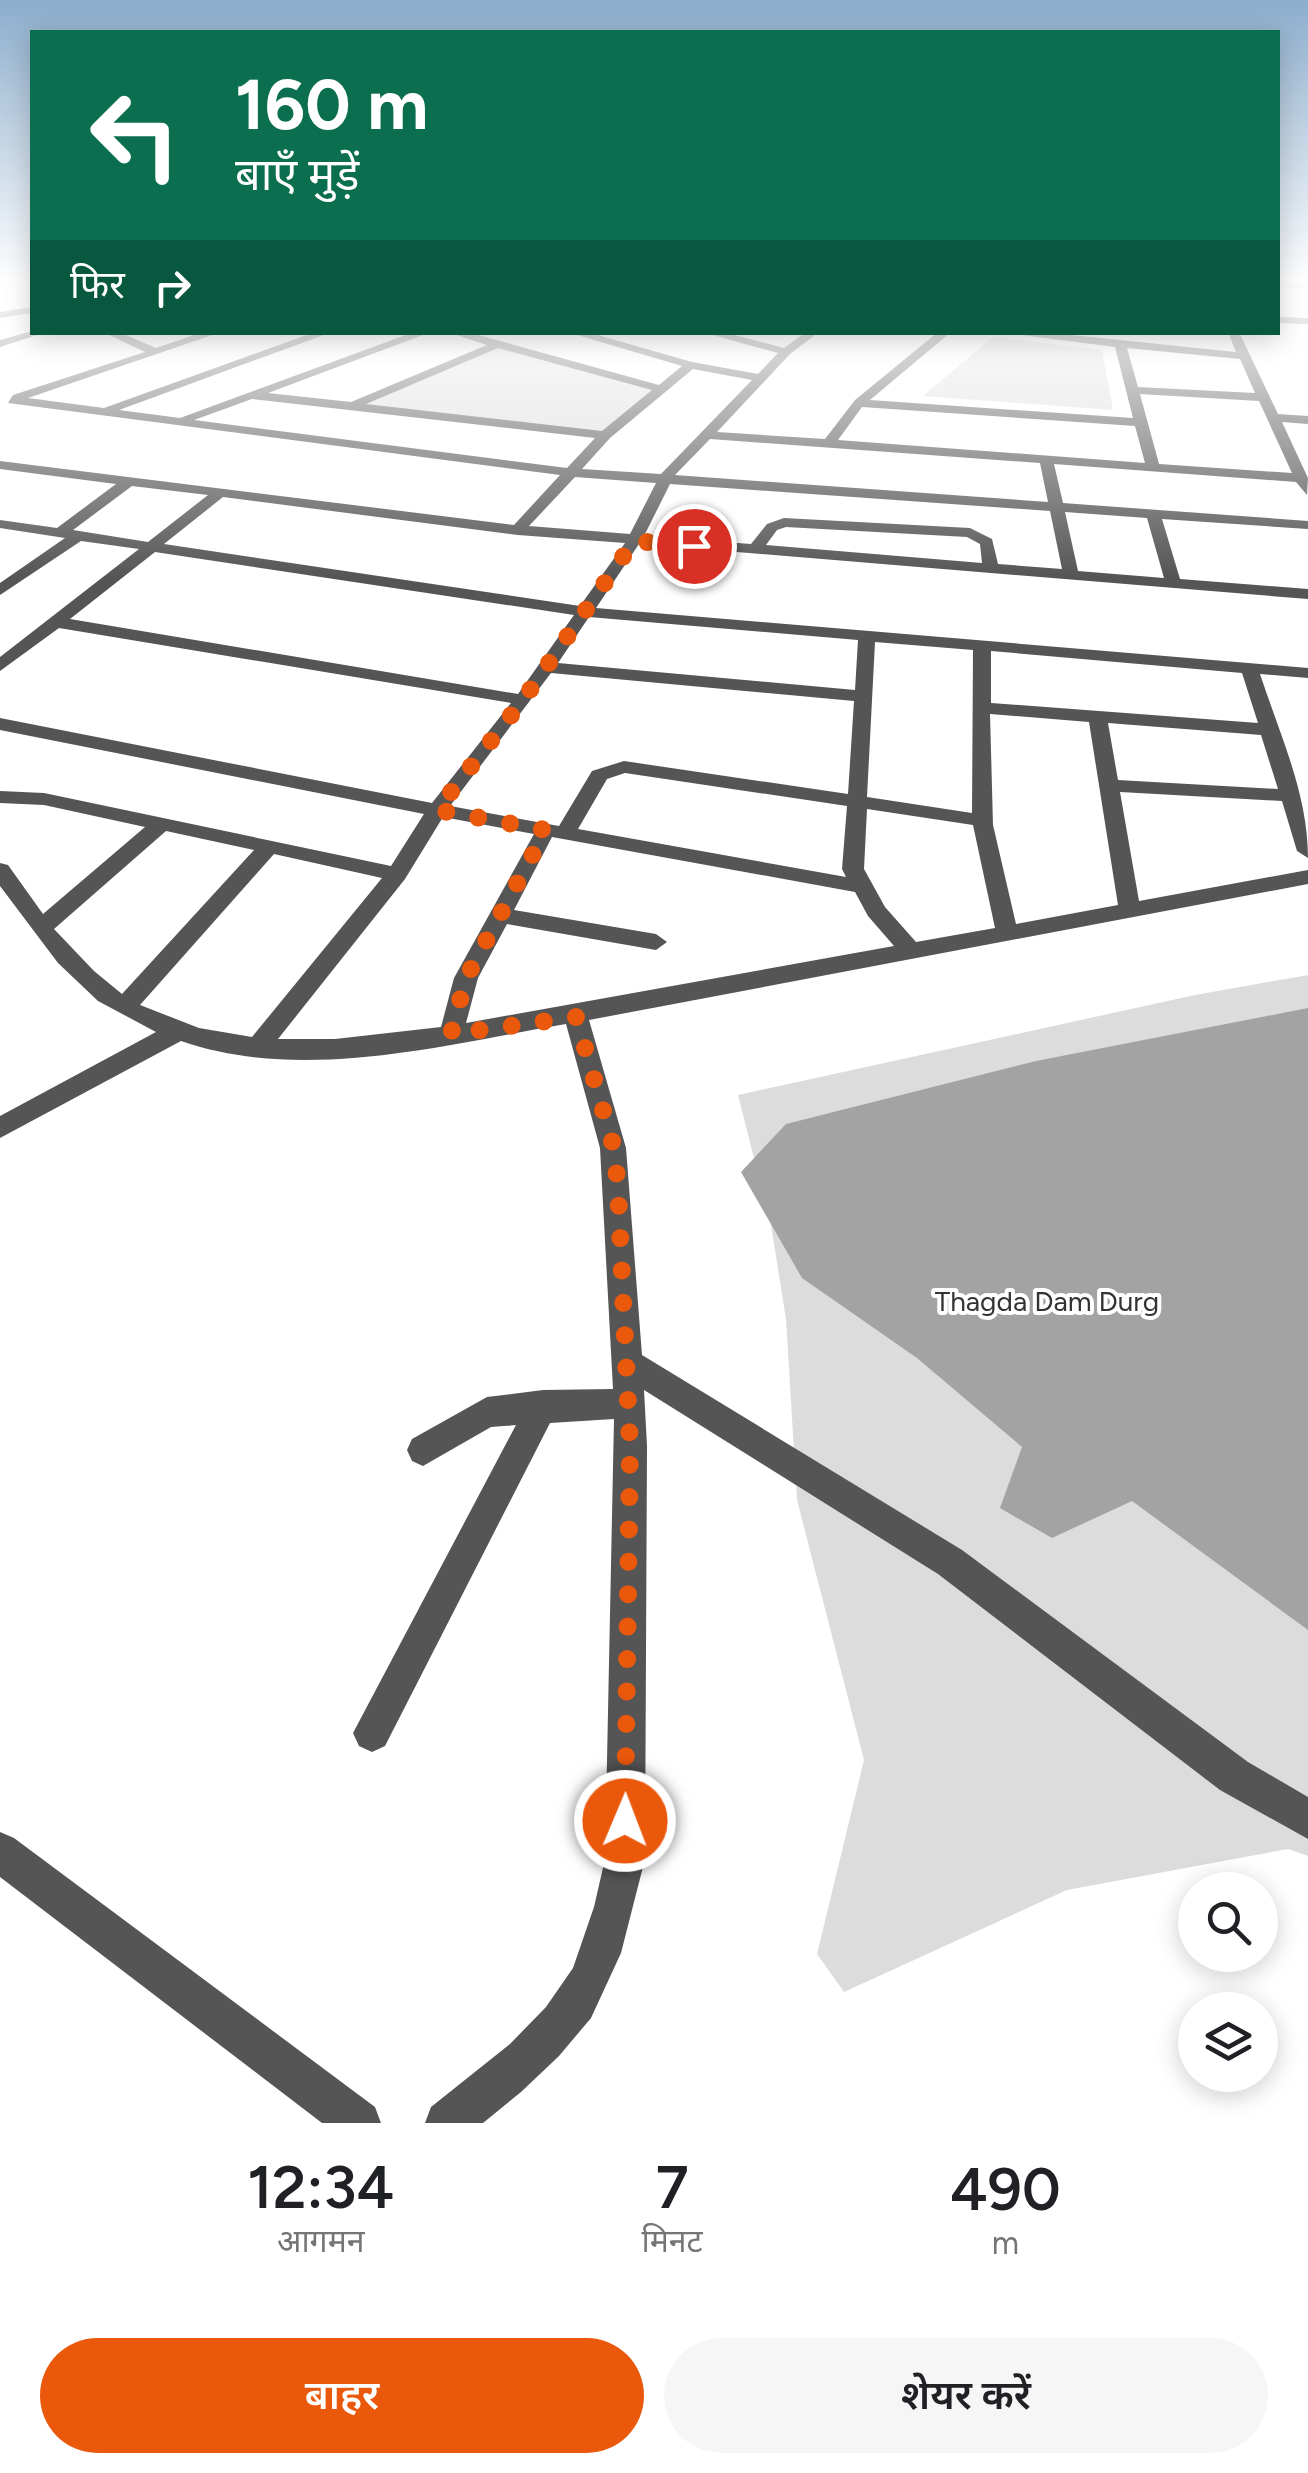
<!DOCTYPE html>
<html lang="hi">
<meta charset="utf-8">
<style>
body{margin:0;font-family:Figtree,"Noto Sans Devanagari",sans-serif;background:#f6f6f6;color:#202124;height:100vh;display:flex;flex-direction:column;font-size:38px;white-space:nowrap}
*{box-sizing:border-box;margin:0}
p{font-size:32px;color:#757577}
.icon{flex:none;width:55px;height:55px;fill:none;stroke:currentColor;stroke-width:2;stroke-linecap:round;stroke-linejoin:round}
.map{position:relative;height:2123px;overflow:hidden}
.details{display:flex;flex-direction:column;background:#fff;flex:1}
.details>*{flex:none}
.top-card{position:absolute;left:30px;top:30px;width:1250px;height:305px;border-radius:0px;box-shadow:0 5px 25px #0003;background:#0b6e4f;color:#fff;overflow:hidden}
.buttons{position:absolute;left:1178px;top:1872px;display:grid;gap:20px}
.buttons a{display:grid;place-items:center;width:100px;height:100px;border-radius:50%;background:#fff;box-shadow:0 5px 25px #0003;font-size:50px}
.pin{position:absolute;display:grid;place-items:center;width:85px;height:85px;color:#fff;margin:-42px;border:5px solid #fff;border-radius:50%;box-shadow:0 2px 10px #0007}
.me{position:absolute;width:110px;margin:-55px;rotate:1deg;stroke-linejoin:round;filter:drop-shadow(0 0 8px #0008)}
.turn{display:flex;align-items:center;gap:35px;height:210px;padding:0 40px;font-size:45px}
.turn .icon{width:130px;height:130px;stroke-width:2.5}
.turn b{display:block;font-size:70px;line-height:85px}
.then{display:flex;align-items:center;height:95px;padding:0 40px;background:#0003;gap:20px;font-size:38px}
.eta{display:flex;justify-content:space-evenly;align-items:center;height:170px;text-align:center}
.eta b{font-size:60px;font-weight:600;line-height:70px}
.action{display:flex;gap:20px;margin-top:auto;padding:20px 40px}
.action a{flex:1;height:115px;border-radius:60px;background:#ea580c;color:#fff;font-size:40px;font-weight:600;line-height:115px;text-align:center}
.action a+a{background:#f6f6f6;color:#202124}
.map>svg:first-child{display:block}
.green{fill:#dcdcdc}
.water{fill:#a3a3a3}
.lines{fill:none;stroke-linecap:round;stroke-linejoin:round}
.minor{fill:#555;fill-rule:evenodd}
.route{stroke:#ea580c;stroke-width:18;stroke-dasharray:0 32.4}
.labels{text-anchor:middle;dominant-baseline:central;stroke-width:8;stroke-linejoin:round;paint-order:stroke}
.park-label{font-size:28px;fill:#333;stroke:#fff}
</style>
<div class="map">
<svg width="1308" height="2123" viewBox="0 0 1308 2123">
<rect width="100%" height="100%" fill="#fff"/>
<g class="green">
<polygon points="993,337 1102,350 1113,410 923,396"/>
<polygon points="494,346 662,389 605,435 351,406"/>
<polygon points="1308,975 1308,1856 1288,1849 1067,1890 844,1992 817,1954 864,1760 797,1500 786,1319 771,1225 738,1095 1195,995"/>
</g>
<polygon class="water" points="1308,1008 1308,1630 1132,1501 1052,1538 1000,1508 1022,1447 917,1358 802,1278 741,1172 786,1124 1036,1061"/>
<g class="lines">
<g class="minor">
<polygon points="0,280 21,280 0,285"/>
<polygon points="1278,281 1308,283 1308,289 1278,287"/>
<polygon points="32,307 32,313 0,318 0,312"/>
<polygon points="1278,317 1308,318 1308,324 1278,323"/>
<polygon points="32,331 46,332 0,347 0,340"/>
<path d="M103,332H119L156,348L203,332H221L28,398L104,408L315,332H332L119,410L180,418L414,332H431L268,393L351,402L487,345L447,332H467L659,385L682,366L567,332H587L692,362L758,374L778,353L702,332H723L784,348L806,332H819L790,354L717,432L825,439L855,400L938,332H951L870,400L1133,418L1115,347L998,332H1042L1236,352L1228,332H1239L1278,414L1308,416V424L1282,422L1308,478L1307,495L1296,482L1054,464L1063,503L1308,521V529L1162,519L1180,579L1308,589V599L639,544L596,608L1308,668V678L1260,674C1280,735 1308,794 1308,858L1297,851L1282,801L1120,792L1139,901L1308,870V884L589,1020L626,1148L642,1355L962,1550L1248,1762L1308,1797V1839L1220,1790L938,1574L644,1390L647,1446L645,1859L621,1953L591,2018L559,2056L521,2092L483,2123H425L431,2107L510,2044L546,2007L573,1968L594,1907L605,1859L614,1419L550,1423L385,1746L372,1752L359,1746L353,1733L516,1425L491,1427L423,1466L412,1461L407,1450L412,1439L487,1397L543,1390L613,1389L600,1148L566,1024C443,1045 302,1083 181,1041L0,1138V1116L156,1032L98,1001L58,963L0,886V863L8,865L43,914L145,827L44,805L0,803V791L44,793L391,866L424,814L0,730V718L432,803L511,703L59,628L0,671V657L139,549L81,541L0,595V583L65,538L0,528V520L57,528L116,484L0,469V461L514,525L560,475L8,403L13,395L145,352ZM498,348L652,390L602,431L366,404ZM1127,348L1240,359L1255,393L1138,387ZM693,369L752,380L661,474L582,469L610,438ZM1140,394L1259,401L1292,473L1159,464ZM252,399L595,438L567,468L194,420ZM862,407L1135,426L1145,463L838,440ZM710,439L1040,463L1048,502L675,475ZM575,477L656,483L630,534L529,526ZM670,484L1050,511L1062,569L998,564L992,539L970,528L784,518L767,524L751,544L644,536ZM132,486L208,495L148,542L73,530ZM223,497L518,535L625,543L580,606L164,544ZM1065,512L1147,518L1164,578L1078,571ZM786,527L967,537L980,544L982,563L766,545L777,530ZM155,552L574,615L518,694L70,619ZM589,617L858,640L855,690L558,663ZM875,642L973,650L972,813L867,797ZM991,651L1242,673L1258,723L991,703ZM551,673L854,701L848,794L624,761L592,771L559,826L450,806ZM990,714L1089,722L1118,905L1016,924L993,825ZM1108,723L1261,735L1278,789L1118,780ZM625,773L847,806L842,869L846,877L578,829L607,779ZM867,809L973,825L995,928L916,942L885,907L864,869ZM443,817L534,834L454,978L441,1027L335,1039H278L405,879ZM166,831L254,850L122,994L94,971L54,929ZM552,837L855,892L868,916L894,946L466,1023L478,978L507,924L656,950L667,942L656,934L514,910ZM274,854L382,878L252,1037L199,1028L140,1005Z"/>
<polygon points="0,1832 14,1838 375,2107 381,2123 322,2123 0,1877"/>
</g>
</g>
<linearGradient id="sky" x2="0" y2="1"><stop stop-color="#8cadcc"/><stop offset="0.49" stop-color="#fff"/><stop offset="1" stop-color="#fff" stop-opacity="0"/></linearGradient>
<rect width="1308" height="577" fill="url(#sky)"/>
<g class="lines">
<polyline class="route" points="625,1821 630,1446 618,1188 614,1148 576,1017 451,1034 466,978 546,830 437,810 523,700 634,541 694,546"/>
</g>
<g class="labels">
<g class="park-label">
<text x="1047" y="1301">Thagda Dam Durg</text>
</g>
</g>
</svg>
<div class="buttons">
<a><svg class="icon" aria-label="search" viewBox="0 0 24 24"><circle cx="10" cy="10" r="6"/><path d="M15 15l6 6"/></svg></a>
<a><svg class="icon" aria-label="layers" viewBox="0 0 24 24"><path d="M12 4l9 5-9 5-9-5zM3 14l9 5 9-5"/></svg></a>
</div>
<div class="pin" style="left:694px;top:546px;background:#d93025"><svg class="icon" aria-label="arrive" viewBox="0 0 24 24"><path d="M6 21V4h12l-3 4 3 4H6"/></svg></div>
<svg class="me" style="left:625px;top:1821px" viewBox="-20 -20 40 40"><circle r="17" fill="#ea580c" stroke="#fff" stroke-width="3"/><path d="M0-11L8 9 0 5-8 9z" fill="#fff"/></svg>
<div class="top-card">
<div class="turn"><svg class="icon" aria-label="left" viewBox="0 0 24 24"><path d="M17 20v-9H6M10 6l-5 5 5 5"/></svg><div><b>160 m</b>बाएँ मुड़ें</div></div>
<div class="then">फिर<svg class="icon" aria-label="right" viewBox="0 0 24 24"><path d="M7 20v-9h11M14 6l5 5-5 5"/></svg></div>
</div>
</div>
<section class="details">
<div class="eta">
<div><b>12:34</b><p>आगमन</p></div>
<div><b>7</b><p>मिनट</p></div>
<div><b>490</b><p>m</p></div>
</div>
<div class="action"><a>बाहर</a><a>शेयर करें</a></div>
</section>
